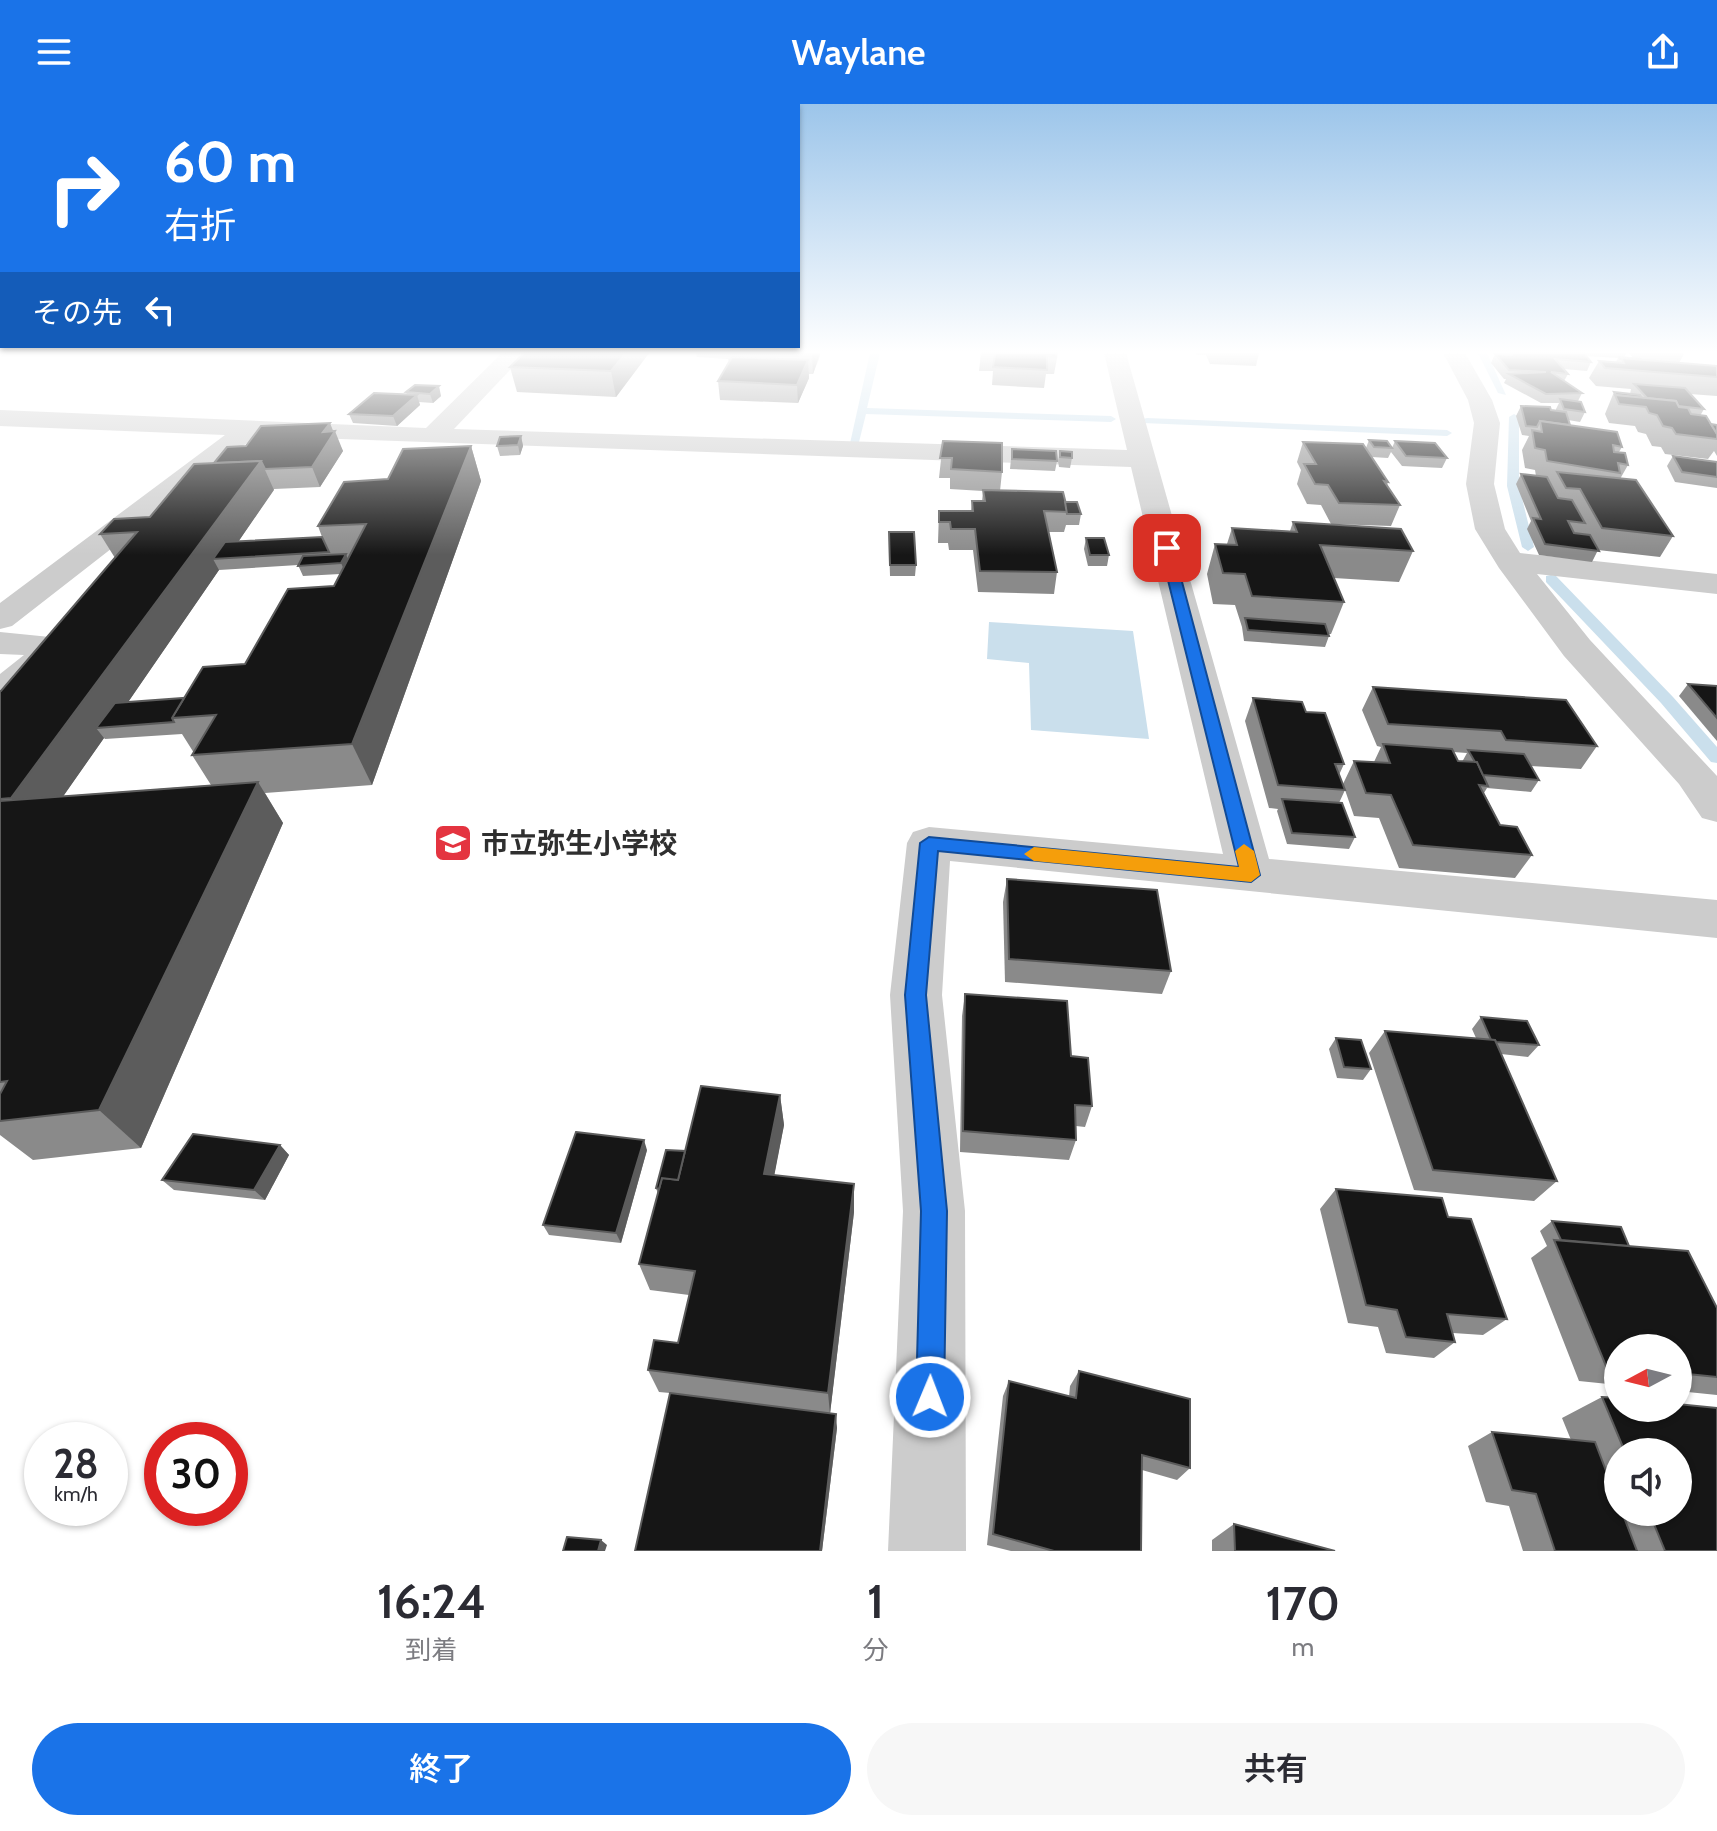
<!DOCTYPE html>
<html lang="ja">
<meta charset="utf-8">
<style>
body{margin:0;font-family:Cabin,"Noto Sans JP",sans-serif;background:#f7f7f7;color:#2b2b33;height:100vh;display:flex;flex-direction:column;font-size:30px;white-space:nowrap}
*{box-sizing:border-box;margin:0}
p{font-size:26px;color:#7c7c81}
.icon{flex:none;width:44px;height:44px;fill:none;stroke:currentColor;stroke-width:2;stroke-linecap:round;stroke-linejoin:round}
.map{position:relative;height:1447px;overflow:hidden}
.side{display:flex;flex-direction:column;background:#fff;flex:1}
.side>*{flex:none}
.guide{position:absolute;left:0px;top:0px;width:800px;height:244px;box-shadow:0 2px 6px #0004;background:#1a73e8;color:#fff;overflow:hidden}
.needle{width:52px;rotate:263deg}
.controls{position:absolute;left:1604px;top:1230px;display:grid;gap:16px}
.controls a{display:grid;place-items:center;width:88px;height:88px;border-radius:50%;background:#fff;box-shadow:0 2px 6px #0004;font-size:40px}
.speed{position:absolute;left:24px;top:1318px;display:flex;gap:16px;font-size:40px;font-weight:700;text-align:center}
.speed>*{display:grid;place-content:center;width:104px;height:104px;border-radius:50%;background:#fff;box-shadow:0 2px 6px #0004;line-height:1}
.speed small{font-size:20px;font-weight:400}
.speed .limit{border:12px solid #d22;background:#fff;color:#111}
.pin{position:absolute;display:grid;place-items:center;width:68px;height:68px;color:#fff;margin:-34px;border-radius:16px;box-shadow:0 4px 12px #0006}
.me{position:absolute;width:88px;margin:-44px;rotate:1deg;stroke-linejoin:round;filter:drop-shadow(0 0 6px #0008)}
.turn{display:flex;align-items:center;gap:28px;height:168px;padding:0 32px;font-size:36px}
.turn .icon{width:104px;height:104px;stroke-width:2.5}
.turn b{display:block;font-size:56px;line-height:68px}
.then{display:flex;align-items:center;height:76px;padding:0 32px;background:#0003;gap:16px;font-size:30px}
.eta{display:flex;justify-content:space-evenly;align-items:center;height:136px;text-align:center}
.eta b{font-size:48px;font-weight:600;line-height:56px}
.action{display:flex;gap:16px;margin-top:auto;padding:16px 32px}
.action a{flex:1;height:92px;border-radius:48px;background:#1a73e8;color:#fff;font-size:32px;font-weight:600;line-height:92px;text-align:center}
.action a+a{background:#f7f7f7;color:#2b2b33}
header{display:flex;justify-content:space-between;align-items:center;height:104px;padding:0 32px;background:#1a73e8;color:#fff;font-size:36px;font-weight:600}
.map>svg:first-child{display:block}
.water{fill:#cadfec}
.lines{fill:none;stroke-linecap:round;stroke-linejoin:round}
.stream{fill:#cadfec;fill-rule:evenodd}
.street{fill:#ccc;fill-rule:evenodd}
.wall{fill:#8a8a8a;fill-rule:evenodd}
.shaded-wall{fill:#5c5c5c}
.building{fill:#161616;stroke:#5c5c5c;stroke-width:2}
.route{fill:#1a73e8;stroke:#114b97;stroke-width:2}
.slow{fill:#f59e0b}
.labels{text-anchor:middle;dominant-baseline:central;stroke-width:8;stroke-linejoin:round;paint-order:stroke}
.poi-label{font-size:28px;font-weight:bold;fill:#2f2f2f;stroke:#fff;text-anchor:start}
</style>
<header><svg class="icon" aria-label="menu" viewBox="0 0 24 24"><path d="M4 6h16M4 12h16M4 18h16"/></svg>Waylane<svg class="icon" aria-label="share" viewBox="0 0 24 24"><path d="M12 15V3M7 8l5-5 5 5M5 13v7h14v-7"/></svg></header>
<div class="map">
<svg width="1717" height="1447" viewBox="0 0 1717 1447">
<rect width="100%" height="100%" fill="#fff"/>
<polygon class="water" points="989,518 1133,527 1149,635 1031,626 1029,559 987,555"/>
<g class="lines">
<g class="stream">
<polygon points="870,249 880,249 867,304 1111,312 1116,315 1111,318 866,310 858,342 849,344"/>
<polygon points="1478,249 1487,249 1506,291 1498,289"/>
<polygon points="1514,310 1519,313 1519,382 1534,443 1528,447 1522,443 1507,382 1509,313"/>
<polygon points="1147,314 1447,326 1452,329 1447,332 1143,319 1143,315"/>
<polygon points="1551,471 1556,472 1673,593 1717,643 1717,659 1711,658 1661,599 1546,478 1546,472"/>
</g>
<g class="street">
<polygon points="502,249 526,249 454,325 1127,346 1104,249 1126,249 1269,755 1717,796 1717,834 950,757 942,891 965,1107 966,1447 888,1447 903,1107 890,891 907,739 913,728 929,723 1223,750 1131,363 256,332 12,522 0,525 0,499 225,331 0,322 0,306 426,324"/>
<polygon points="1443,249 1465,249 1492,296 1500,319 1494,380 1505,425 1520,449 1717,470 1717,490 1537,470 1590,536 1717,672 1717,718 1702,714 1679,680 1564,552 1499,464 1475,425 1466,380 1474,319 1468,296"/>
<polygon points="0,528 70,535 75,543 13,597 0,601 0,570 24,551 0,550"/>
</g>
</g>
<g class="wall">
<polygon points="524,249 649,249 616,293 517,288 510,263"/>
<polygon points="696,249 820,249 820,252 813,270 809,270 809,274 798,299 720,296 718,277 729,259 728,255 697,253"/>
<polygon points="981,249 1058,249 1054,270 1046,270 1044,284 992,281 993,267 979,267"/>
<polygon points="1196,249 1259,249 1256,262 1210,260 1206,251 1197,251"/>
<polygon points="1502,249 1626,249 1624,254 1634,255 1629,249 1682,249 1684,250 1679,259 1717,262 1717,292 1690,290 1704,305 1700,312 1711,320 1717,321 1717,352 1714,347 1708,355 1665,350 1661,343 1652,342 1646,330 1638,328 1635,322 1609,319 1605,310 1614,288 1630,290 1631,285 1596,282 1589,274 1599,257 1616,258 1618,254 1586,252 1591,258 1587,267 1564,265 1568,270 1564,277 1582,289 1578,297 1585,308 1580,318 1568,316 1570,321 1622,343 1619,348 1628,361 1620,375 1673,432 1660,453 1598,446 1592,458 1539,451 1527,425 1531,417 1516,380 1521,370 1536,372 1535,366 1525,364 1522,346 1529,332 1522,331 1516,312 1521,302 1556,307 1556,305 1559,299 1541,299 1504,279 1506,275 1504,275 1491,259 1495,250 1502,250"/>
<polygon points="415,281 441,292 433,299 419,298 420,301 397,322 353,319 349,310 407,291 406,288"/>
<path d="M333,328L343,347L320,383L274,385L238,438L322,433L318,422L388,375L471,342L481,377L372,681L265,689L283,719L141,1044L33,1056L0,1031V587H1L115,454L100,430L150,413L246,342ZM298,461L303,472L340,470L334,482L245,560L184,594L128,598L219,466ZM182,630L194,649L192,651L211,681L63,692L104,634L105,635Z"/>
<polygon points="521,332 523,342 520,351 500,352 497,342"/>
<polygon points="1369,336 1392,344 1395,337 1447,354 1442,364 1402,362 1391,348 1388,354 1372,353 1388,378 1387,382 1400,401 1391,422 1331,420 1321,401 1307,400 1297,380 1301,366 1297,358 1303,338 1366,344"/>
<polygon points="943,337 1002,368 1000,387 1065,398 1081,410 1079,421 1066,421 1064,428 1049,428 1057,468 1054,490 978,488 973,446 949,446 948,439 938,439 939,407 971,407 972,397 982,397 983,387 950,385 950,374 939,374"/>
<polygon points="1012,345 1057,357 1055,367 1010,365"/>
<polygon points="1060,347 1072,354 1070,364 1059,363 1058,357"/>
<polygon points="1673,352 1717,358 1717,384 1675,378 1667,362"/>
<polygon points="1293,418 1413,447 1399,478 1334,474 1344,498 1331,530 1329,530 1329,532 1325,543 1244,537 1242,523 1235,501 1213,500 1207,470 1215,440 1227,440 1232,424 1290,427"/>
<polygon points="1086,434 1109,451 1107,462 1088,462 1084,445"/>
<polygon points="889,439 916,461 915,472 890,472"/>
<polygon points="1688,580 1717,582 1717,637 1679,592"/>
<path d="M1373,583L1597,642L1581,665L1531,662L1539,676L1531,688L1487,684L1484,689L1500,721L1532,751L1515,774L1399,764L1379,714L1354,712L1345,686L1339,699L1355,733L1349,745L1287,740L1277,707L1278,705L1269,704L1245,617L1253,594L1306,608L1344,660L1339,671L1343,680L1354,657L1374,658L1381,643L1377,642L1362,606ZM1453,648L1467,649L1462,658L1458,657Z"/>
<polygon points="1007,775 1171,867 1162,890 1005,878 1003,798"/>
<polygon points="965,890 1071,952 1092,1002 1085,1023 1076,1022 1076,1036 1069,1056 960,1048 962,912"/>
<polygon points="1481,913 1539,941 1528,953 1501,950 1557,1077 1534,1097 1414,1086 1369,949 1385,927 1476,934 1472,925"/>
<polygon points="1336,934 1371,965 1363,976 1337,974 1329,945"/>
<polygon points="780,991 784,1021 774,1071 854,1108 830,1309 837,1324 822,1447 635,1447 670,1289 659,1288 648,1266 678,1239 689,1191 650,1186 639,1160 658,1090 656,1084 685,1047"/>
<polygon points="280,1041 289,1051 265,1096 174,1086 162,1076"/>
<polygon points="647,1046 621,1139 549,1131 543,1121"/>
<polygon points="1336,1085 1448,1113 1507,1215 1483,1231 1453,1229 1455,1238 1434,1254 1386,1249 1378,1223 1348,1219 1320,1105"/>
<polygon points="1552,1117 1629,1142 1717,1204 1717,1291 1678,1287 1678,1244 1618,1244 1618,1281 1579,1277 1531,1154 1547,1142 1540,1127"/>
<polygon points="1079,1267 1190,1364 1177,1376 1142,1366 1141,1447 1011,1447 987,1441 1003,1292 1009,1277 1069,1293 1070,1282"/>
<path d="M1602,1293L1618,1294V1304H1678V1300L1717,1304V1447H1523L1509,1402L1486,1398L1468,1342L1492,1328L1571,1336L1562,1314ZM1618,1348H1678V1408H1618Z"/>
<polygon points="1234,1420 1335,1447 1212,1447 1212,1436"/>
</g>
<g class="shaded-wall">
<polygon points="626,249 649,249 616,293 611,267"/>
<polygon points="812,249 820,249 813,270"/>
<polygon points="808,256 809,274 798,299 797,281"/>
<polygon points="439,282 441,292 433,299 430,290"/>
<polygon points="417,291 420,301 397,322 393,312"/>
<polygon points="330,319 334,329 335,327 343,347 320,383 312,363 323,328"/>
<polygon points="521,332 523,342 520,351 518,341"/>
<polygon points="471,342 481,377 372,681 352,640"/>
<polygon points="261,357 274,386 227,454 213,455 219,466 111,623 96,624 104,634 39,727 11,694"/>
<polygon points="346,450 350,461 346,470 341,459"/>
<polygon points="258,678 283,719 141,1044 99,1006"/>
<polygon points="780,991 784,1021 769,1099 764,1070"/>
<polygon points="644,1036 647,1046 621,1139 616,1129"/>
<polygon points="280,1041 289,1051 265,1096 254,1086"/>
<polygon points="854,1080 854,1108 830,1310 828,1289"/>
<polygon points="836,1310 837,1324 822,1447 820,1447"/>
<polygon points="601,1436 607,1441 605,1447 598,1447"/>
</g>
<g class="building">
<polygon points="524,249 626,249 611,267 510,263"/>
<polygon points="981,249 1056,249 1056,253 1047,252 1047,266 993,263 995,250"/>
<polygon points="1511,249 1584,249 1591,258 1555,255 1568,270 1551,268 1582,289 1546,290 1509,270 1546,268 1509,266 1495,250 1512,251"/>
<polygon points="732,253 808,256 797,281 718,277"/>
<polygon points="1619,253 1641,255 1642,256 1620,255"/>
<polygon points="1621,254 1717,262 1717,273 1605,264 1599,257 1624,259"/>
<polygon points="1634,280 1685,284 1704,305 1678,302 1676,297 1647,294"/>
<polygon points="415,281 439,282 430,290 406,288"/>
<polygon points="1614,288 1640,291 1642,294 1616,291"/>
<polygon points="374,289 417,291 393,312 349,310"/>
<polygon points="1615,291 1676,297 1679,303 1688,304 1691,310 1706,312 1717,330 1717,335 1676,330 1672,324 1663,322 1657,311 1649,309 1646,303 1619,300"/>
<polygon points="1560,295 1581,298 1585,308 1564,305"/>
<polygon points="1521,302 1550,303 1551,306 1566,308 1570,321 1540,317 1537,323 1526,322"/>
<polygon points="1540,317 1617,328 1622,343 1613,341 1614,348 1625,349 1628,361 1618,359 1620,369 1547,357 1545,346 1535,344 1532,326 1542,328"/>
<polygon points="330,319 323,328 335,327 312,363 265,365 261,357 214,359 227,343 246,342 261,322"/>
<polygon points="1711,320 1717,321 1717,330"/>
<polygon points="521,332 518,341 497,342 500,333"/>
<polygon points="1369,336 1387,337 1392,344 1374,343"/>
<polygon points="943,337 1002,339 1002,368 951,365 952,354 940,354"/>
<polygon points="1395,337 1435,339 1447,354 1406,352"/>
<polygon points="1303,338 1363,340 1388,378 1384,377 1400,401 1339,399 1328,381 1315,380 1304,360 1316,360"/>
<polygon points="471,342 352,640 192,651 216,611 172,614 203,563 245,560 288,485 334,482 366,420 318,422 344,378 388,375 403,345"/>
<polygon points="1012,345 1056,347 1057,357 1012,355"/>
<polygon points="1060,347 1072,348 1072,354 1060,353"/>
<polygon points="1673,352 1717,358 1717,373 1682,368"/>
<polygon points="261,357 11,694 0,695 0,587 1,587 137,428 100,430 114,415 150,413 194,360"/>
<polygon points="1557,368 1636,376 1673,432 1602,424 1580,385 1566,384"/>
<polygon points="1521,370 1547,373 1558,394 1572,396 1585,419 1568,417 1574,429 1590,431 1599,447 1545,440 1533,414 1541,415"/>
<polygon points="983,386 1063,388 1068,408 1044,407 1057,468 980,467 975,425 951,425 950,418 939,418 939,407 973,407 972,397 985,397"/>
<polygon points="1065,398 1077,398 1081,410 1067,410"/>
<polygon points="1293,418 1401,425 1413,447 1320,441 1344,498 1252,492 1245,470 1223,469 1215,440 1237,441 1232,424 1297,428"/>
<polygon points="889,428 914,428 916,461 890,461"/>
<polygon points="322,433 329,448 213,455 225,438"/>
<polygon points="1086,434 1104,434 1109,451 1090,451"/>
<polygon points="346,450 341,459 298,462 303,452"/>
<polygon points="1245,514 1325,520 1329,532 1248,526"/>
<polygon points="1688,580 1717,582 1717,614"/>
<polygon points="1373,583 1566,596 1597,642 1506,636 1501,627 1388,620"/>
<polygon points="184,594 172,614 174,618 96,624 115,599"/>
<polygon points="1253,594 1302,598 1306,608 1325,609 1344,660 1335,660 1345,686 1278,681"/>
<polygon points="1383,640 1452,645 1458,657 1477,658 1488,682 1479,681 1500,721 1517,723 1532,751 1413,741 1391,691 1366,689 1354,657 1390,659"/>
<polygon points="1468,646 1524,650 1539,676 1483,671 1477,658 1475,658"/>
<polygon points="258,678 99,1006 0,1017 0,990 7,977 0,978 0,697"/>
<polygon points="1282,695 1342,699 1355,733 1292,729"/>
<polygon points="1007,775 1157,786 1171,867 1009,855"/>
<polygon points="965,890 1067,897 1071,952 1088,954 1092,1002 1075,1001 1076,1036 963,1027"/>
<polygon points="1481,913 1527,917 1539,941 1496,938 1495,936 1491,936"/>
<polygon points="1385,927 1495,936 1557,1077 1433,1066"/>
<polygon points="1336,934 1361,936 1371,965 1344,963"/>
<polygon points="701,982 780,991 764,1070 854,1080 828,1289 648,1266 654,1236 678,1239 695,1167 639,1160 662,1074 678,1076"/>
<polygon points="576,1028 644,1036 616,1129 543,1121"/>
<polygon points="193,1030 280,1041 254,1086 162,1076"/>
<polygon points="666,1046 685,1047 678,1076 662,1074 659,1085 656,1084"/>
<polygon points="1336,1085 1442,1094 1448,1113 1471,1115 1507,1215 1447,1210 1455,1238 1406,1233 1397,1206 1366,1201"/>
<polygon points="1552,1117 1621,1123 1629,1142 1561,1136"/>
<polygon points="1554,1136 1688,1147 1717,1204 1717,1273 1678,1269 1678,1244 1618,1244 1618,1263 1606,1262"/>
<polygon points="1079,1267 1190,1295 1190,1364 1142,1351 1141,1447 1054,1447 993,1430 1009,1277 1076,1294"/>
<polygon points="670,1289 836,1310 820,1447 635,1447"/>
<polygon points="1602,1293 1618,1294 1618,1304 1678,1304 1678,1300 1717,1304 1717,1447 1665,1447 1649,1408 1678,1408 1678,1348 1625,1348"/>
<polygon points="1492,1328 1595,1338 1618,1398 1618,1408 1622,1408 1637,1447 1555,1447 1536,1390 1512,1386"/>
<polygon points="1234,1420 1335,1447 1235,1447"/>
<polygon points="567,1433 601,1436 598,1447 563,1447"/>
</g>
<linearGradient id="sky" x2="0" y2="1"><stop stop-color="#9cc5ea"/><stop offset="0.55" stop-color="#fff"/><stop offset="1" stop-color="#fff" stop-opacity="0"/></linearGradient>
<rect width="1717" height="451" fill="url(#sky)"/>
<polygon class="route" points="1167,440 1173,444 1260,771 1251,778 938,747 926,891 947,1107 944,1293 940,1303 930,1307 920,1303 916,1293 921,1107 905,891 920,739 929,733 1239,763 1160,444"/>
<polygon class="slow" points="1244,740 1254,747 1260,771 1251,778 1034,757 1024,750 1034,743 1239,763 1235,747"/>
<defs>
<g id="school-square" transform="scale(2)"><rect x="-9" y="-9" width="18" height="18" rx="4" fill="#e43440" stroke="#fff"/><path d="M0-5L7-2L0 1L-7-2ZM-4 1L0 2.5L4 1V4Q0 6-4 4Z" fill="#fff"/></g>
</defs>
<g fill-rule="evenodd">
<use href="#school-square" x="453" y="739"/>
</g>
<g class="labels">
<g class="poi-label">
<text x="481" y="739">市立弥生小学校</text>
</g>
</g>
</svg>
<div class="controls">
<a><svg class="needle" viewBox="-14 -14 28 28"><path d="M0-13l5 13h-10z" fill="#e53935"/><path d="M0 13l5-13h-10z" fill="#7c7c81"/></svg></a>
<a><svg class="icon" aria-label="sound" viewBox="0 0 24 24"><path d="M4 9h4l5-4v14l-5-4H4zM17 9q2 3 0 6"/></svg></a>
</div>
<div class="speed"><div>28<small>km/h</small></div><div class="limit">30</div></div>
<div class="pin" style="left:1167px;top:444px;background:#d93025"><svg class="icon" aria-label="arrive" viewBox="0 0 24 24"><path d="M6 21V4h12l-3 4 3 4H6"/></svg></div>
<svg class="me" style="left:930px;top:1293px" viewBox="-20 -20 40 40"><circle r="17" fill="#1a73e8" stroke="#fff" stroke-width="3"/><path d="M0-11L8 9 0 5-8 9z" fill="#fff"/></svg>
<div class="guide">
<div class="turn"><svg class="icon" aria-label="right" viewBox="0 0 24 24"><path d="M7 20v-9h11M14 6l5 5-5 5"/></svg><div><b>60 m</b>右折</div></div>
<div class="then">その先<svg class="icon" aria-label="left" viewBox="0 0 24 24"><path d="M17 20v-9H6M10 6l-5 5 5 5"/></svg></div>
</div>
</div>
<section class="side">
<div class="eta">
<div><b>16:24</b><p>到着</p></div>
<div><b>1</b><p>分</p></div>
<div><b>170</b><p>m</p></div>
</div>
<div class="action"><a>終了</a><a>共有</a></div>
</section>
